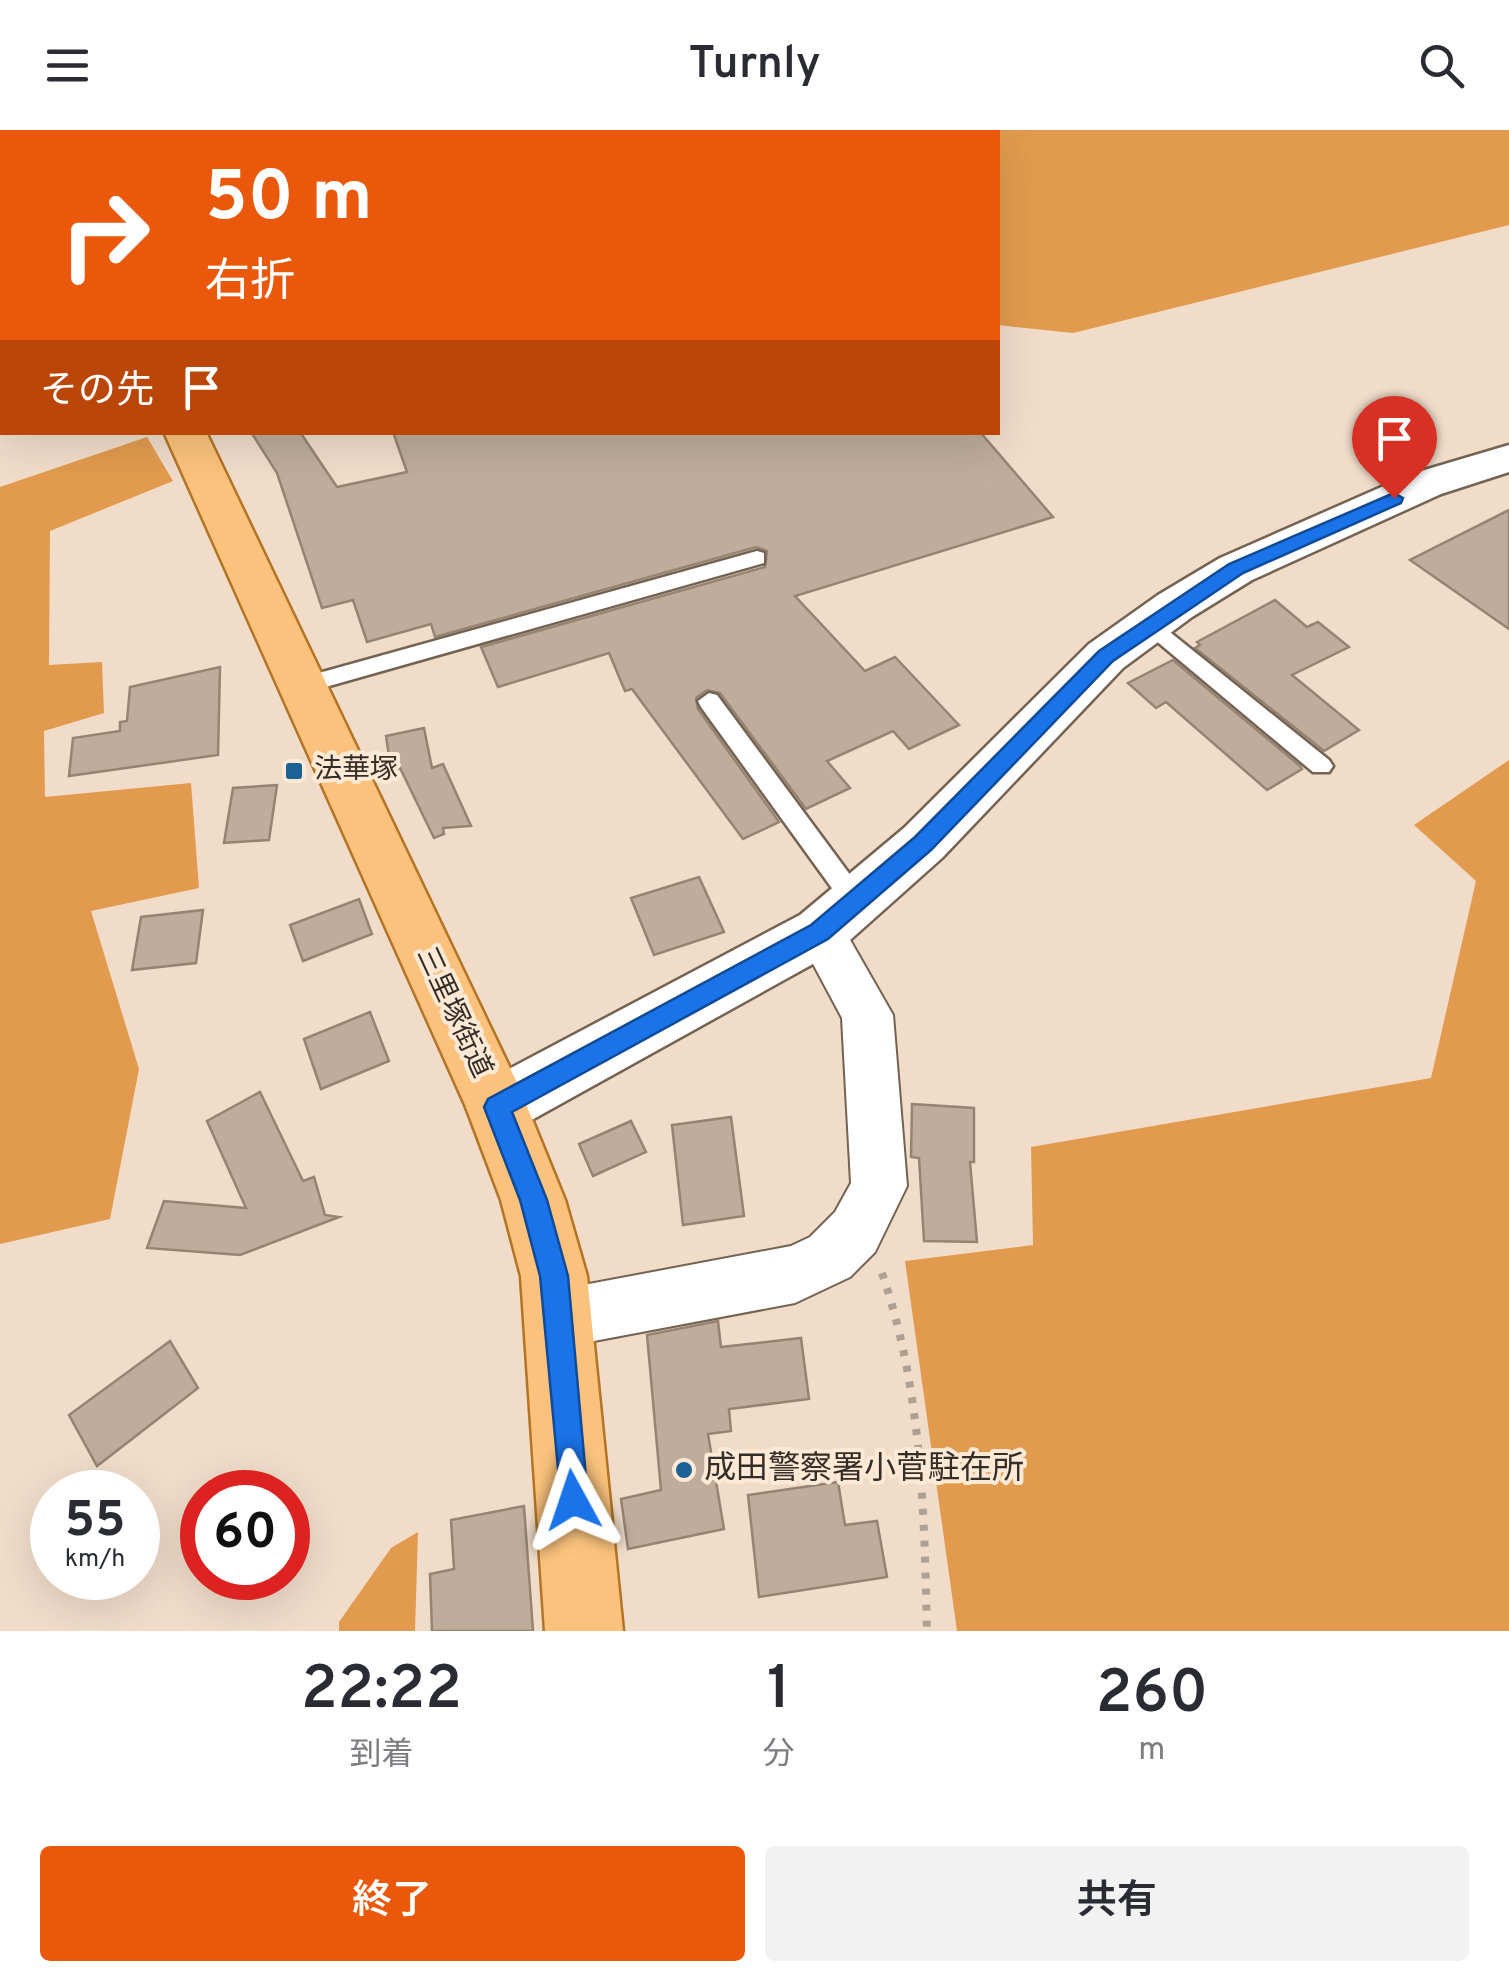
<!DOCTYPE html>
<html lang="ja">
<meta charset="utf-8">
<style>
body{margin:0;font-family:Overpass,"Noto Sans JP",sans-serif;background:#f2f2f3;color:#2b2b33;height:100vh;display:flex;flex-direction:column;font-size:38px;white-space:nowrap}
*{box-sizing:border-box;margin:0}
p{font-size:32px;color:#7c7c81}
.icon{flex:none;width:55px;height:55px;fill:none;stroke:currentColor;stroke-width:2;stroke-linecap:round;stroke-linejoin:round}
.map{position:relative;height:1501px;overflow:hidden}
.panel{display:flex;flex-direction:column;background:#fff;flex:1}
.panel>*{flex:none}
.top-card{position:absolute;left:0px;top:0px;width:1000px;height:305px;box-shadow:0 10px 40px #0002;background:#ea580c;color:#fff;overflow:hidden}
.speed{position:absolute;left:30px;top:1340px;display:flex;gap:20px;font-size:50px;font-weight:700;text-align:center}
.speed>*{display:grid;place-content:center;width:130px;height:130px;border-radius:50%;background:#fff;box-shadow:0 10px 40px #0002;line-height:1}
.speed small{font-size:25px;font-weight:400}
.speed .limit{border:15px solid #d22;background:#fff;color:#111}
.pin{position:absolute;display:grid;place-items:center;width:85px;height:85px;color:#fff;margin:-102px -42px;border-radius:50% 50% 50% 0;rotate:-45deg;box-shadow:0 0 10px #0007}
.pin .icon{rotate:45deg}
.me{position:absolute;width:110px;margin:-55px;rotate:355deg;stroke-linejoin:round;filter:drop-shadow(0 0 8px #0008)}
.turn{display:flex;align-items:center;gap:35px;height:210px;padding:0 40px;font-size:45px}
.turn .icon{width:130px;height:130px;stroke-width:2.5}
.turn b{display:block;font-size:70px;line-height:85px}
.then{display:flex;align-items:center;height:95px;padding:0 40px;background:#0003;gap:20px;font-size:38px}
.eta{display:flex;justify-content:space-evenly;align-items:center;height:170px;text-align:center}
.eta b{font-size:60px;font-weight:600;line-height:70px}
.button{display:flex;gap:20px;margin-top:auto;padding:20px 40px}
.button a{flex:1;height:115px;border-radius:10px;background:#ea580c;color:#fff;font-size:40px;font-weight:600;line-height:115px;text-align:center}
.button a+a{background:#f2f2f3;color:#2b2b33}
header{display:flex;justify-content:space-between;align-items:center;height:130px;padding:0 40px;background:#fff;font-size:45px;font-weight:600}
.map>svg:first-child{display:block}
.forest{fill:#e29b4e}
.building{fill:#bfac9a;stroke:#968473;stroke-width:2.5}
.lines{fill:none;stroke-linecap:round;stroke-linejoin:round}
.lane-casing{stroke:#746352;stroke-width:5}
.street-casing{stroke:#746352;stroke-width:4}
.secondary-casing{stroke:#746352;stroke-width:5}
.primary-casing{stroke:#b37425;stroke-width:5}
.path{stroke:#b0a091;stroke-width:8;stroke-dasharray:6 10;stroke-linecap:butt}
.lane{fill:#fff;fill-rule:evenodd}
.street{fill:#fff;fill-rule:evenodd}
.secondary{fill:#fff;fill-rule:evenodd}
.primary{fill:#fac27c;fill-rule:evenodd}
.route{fill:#1a73e8;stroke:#114b97;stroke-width:2.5}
.poi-dot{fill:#1a6196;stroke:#fde9d6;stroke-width:4}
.labels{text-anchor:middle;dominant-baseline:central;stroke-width:8;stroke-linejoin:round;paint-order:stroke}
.poi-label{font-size:28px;fill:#352e26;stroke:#fde9d6;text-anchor:start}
.street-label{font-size:28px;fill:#352e26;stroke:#fde9d6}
.near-poi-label{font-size:32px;fill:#352e26;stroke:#fde9d6;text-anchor:start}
</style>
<header><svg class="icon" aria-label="menu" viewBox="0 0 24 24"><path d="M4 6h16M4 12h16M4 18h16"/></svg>Turnly<svg class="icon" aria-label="search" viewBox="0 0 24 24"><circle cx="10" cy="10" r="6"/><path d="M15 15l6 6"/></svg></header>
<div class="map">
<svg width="1509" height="1501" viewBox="0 0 1509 1501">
<rect width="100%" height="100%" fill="#f0dcc9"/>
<g class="forest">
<polygon points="105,0 730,0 737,2 106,2"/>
<polygon points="815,0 1509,0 1509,95 1073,203 998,195 998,2 770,2"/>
<polygon points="147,307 173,351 50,401 49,535 102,532 104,583 44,601 45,667 191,653 199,758 91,781 139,939 110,1089 0,1114 0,357"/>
<polygon points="1509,630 1509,1501 957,1501 905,1131 1033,1115 1031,1017 1431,948 1476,751 1414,695"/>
<polygon points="418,1402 415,1501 339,1501 339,1492 391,1418"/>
</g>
<g class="building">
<polygon points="251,302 300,302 337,357 407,342 393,302 980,302 1053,387 795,466 865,541 895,527 959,595 909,619 893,601 827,631 850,658 806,679 720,563 707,560 696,568 698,579 779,692 743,709 632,559 625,561 609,523 498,557 481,517 765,437 767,421 756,417 435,507 431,494 367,512 353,470 322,478 277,343"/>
<polygon points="1509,380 1509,499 1410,430"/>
<polygon points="1275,470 1307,497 1318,492 1349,517 1292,545 1359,600 1324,621 1195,518 1200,515 1197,512"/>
<polygon points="1173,530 1300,636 1302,639 1267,660 1166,572 1156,578 1128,553"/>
<polygon points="220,537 218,625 69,646 73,608 120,601 120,592 127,591 130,557"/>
<polygon points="424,598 432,638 443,634 471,696 443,698 444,704 434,708 400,638 391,640 386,606"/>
<polygon points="277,655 269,710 224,713 233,658"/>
<polygon points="699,747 724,802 654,825 631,768"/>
<polygon points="359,769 372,804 303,831 290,795"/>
<polygon points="203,780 196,833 132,840 141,787"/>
<polygon points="370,882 389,931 321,959 304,909"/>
<polygon points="260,962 303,1051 314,1047 325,1085 339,1087 240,1125 147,1118 164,1071 246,1078 207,991"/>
<polygon points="912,974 974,978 974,1032 970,1032 977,1112 924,1111 919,1028 911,1027"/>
<polygon points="731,987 744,1086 683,1095 672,995"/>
<polygon points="631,991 646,1022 593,1046 579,1014"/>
<polygon points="718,1191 721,1217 801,1208 809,1269 729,1279 731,1301 708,1304 724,1399 628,1419 621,1369 661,1360 647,1205"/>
<polygon points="170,1211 198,1258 97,1336 69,1285"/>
<polygon points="838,1352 845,1395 877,1391 887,1447 759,1467 748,1365"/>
<polygon points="524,1376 533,1501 432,1501 430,1444 454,1439 451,1390"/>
</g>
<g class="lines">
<g class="lane-casing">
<g id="lane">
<polygon points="757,421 764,423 764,433 301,564 290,556 301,548"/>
<polygon points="1150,486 1329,630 1333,636 1329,642 1313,642 1142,499 1139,494 1142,489"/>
<polygon points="709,563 717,565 865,765 869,772 865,779 847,779 701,577 698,571"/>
</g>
</g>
<g class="street-casing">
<polygon id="street" points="820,781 837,787 893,885 907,1056 875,1122 850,1147 795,1173 557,1218 536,1210 528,1189 536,1168 557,1160 791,1116 810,1107 835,1082 851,1053 842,888 796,802 803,787"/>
</g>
<g class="secondary-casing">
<polygon id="secondary" points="1509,315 1509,342 1441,364 1252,450 1192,487 1123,538 942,728 840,819 519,997 497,1005 475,997 466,977 475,957 800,785 904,698 1089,514 1158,465 1220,428 1411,344"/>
</g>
<g class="primary-casing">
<g id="primary">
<polygon points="47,0 79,0 80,2 48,2"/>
<polygon points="164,302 206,302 519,957 565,1070 587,1146 623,1501 545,1501 521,1146 501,1070 466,977"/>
</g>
</g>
<path class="path" d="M882,1143C922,1260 924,1379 927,1501"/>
<use href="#lane" class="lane"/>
<use href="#street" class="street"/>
<use href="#secondary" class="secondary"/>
<use href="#primary" class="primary"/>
</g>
<polygon class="route" points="1394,363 1403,368 1401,373 1243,443 1113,531 931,720 828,809 512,982 547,1070 568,1146 588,1370 584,1381 573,1385 562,1381 540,1146 520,1070 484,977 488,969 811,795 915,707 1099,521 1229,434"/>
<g class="poi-dot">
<rect x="284" y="631" width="20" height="20" rx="5"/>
<circle cx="684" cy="1340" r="10"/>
</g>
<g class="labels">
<g class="poi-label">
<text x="314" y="641">法華塚</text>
</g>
<g class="street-label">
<text transform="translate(453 883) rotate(65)">三里塚街道</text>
</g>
<g class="near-poi-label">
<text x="704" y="1340">成田警察署小菅駐在所</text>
</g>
</g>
</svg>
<div class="speed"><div>55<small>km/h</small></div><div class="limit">60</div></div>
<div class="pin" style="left:1394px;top:368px;background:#d93025"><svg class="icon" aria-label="arrive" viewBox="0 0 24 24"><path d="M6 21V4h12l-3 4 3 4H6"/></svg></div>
<svg class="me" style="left:573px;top:1370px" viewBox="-20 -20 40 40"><path d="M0-17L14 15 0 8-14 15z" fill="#1a73e8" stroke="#fff" stroke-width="4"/></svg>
<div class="top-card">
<div class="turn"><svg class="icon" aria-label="right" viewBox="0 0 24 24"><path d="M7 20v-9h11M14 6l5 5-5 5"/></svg><div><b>50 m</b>右折</div></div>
<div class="then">その先<svg class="icon" aria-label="arrive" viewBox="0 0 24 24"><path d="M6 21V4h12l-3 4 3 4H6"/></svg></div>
</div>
</div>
<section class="panel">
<div class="eta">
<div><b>22:22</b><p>到着</p></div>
<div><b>1</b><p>分</p></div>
<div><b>260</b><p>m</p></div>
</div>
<div class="button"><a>終了</a><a>共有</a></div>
</section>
